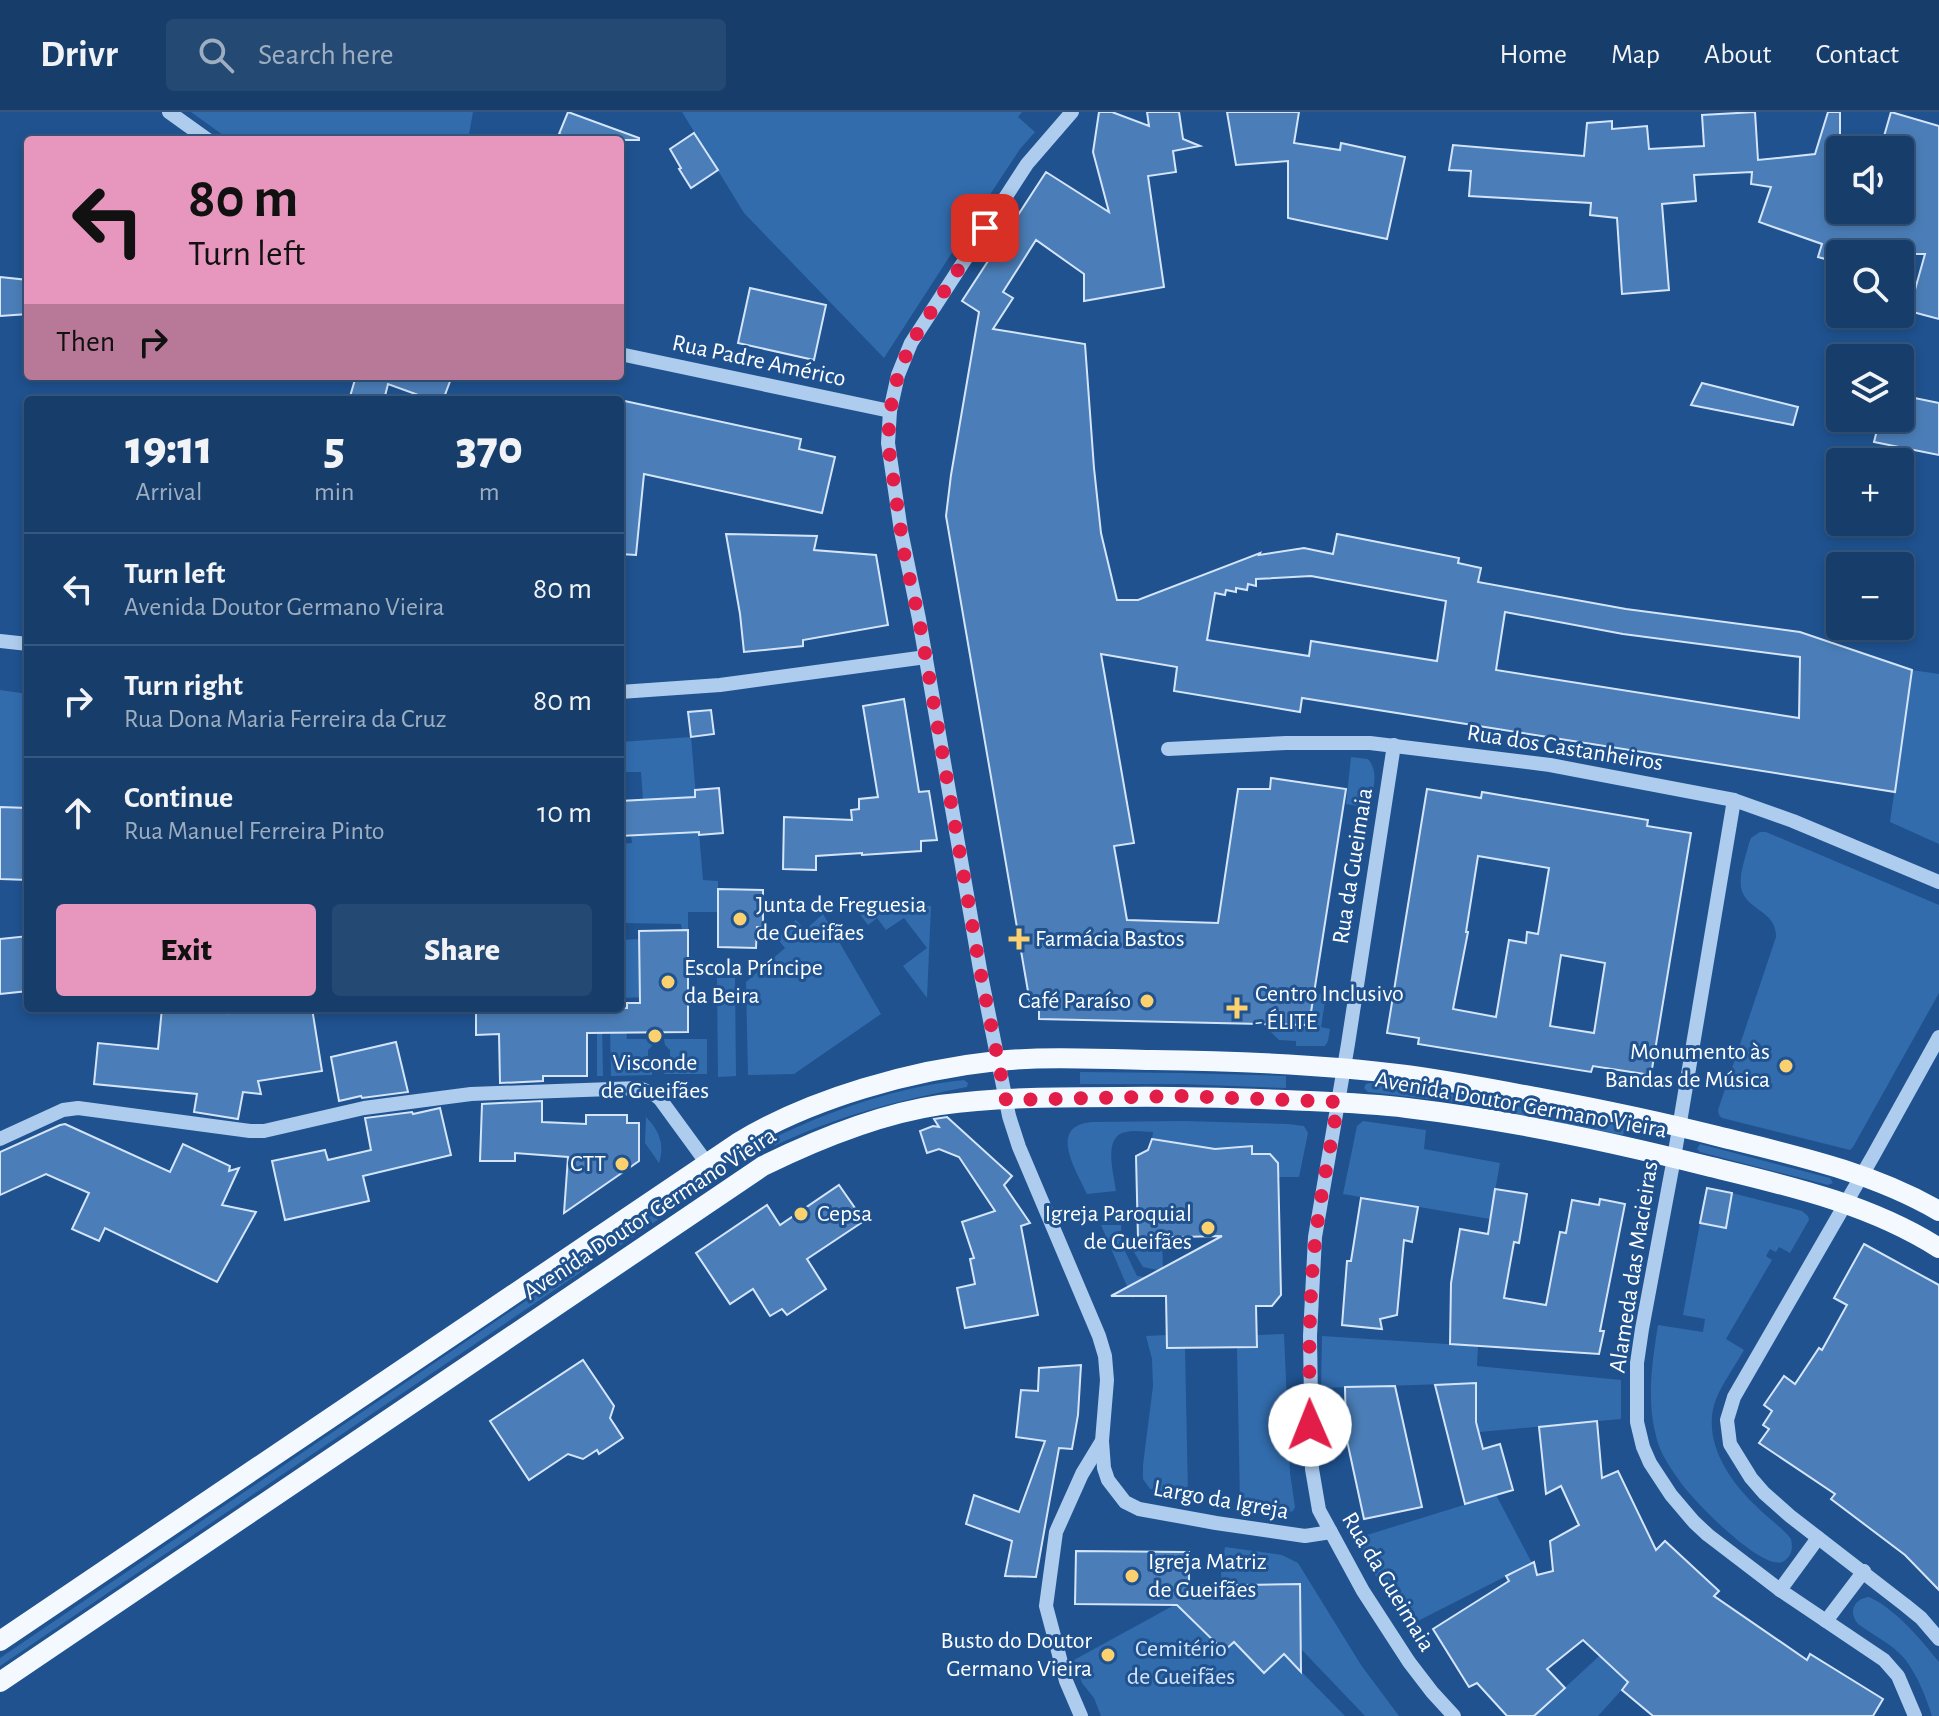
<!DOCTYPE html>
<meta charset="utf-8">
<style>
body{margin:0;font-family:"Alegreya Sans",sans-serif;background:#244973;color:#f1f3f6;height:100vh;display:flex;flex-direction:column;font-size:30px;white-space:nowrap}
*{box-sizing:border-box;margin:0}
p{font-size:26px;color:#9eaec1}
.icon{flex:none;width:44px;height:44px;fill:none;stroke:currentColor;stroke-width:2;stroke-linecap:round;stroke-linejoin:round}
.map{position:relative;flex:1;overflow:hidden}
.sheet{position:absolute;left:24px;top:284px;width:600px;height:616px;display:flex;flex-direction:column;background:#173e6b;border-radius:8px;box-shadow:0 4px 12px #0003,0 0 0 2px #36577e}
.sheet>*{flex:none}
.guide{position:absolute;left:24px;top:24px;width:600px;height:244px;border-radius:8px;box-shadow:0 4px 12px #0003,0 0 0 2px #36577e;background:#e797bd;color:#111;overflow:hidden}
.buttons{position:absolute;left:1826px;top:24px;display:grid;gap:16px}
.buttons a{display:grid;place-items:center;width:88px;height:88px;border-radius:8px;background:#173e6b;box-shadow:0 4px 12px #0003,0 0 0 2px #36577e;font-size:40px}
.pin{position:absolute;display:grid;place-items:center;width:68px;height:68px;color:#fff;margin:-34px;border-radius:16px;box-shadow:0 4px 12px #0006}
.me{position:absolute;width:88px;margin:-44px;rotate:359deg;stroke-linejoin:round;filter:drop-shadow(0 0 6px #0008)}
.turn{display:flex;align-items:center;gap:28px;height:168px;padding:0 32px;font-size:36px}
.turn .icon{width:104px;height:104px;stroke-width:2.5}
.turn b{display:block;font-size:56px;line-height:68px}
.then{display:flex;align-items:center;height:76px;padding:0 32px;background:#0003;gap:16px;font-size:30px}
.eta{display:flex;justify-content:space-evenly;align-items:center;height:136px;text-align:center}
.eta b{font-size:48px;font-weight:800;line-height:56px}
.primary-button{display:flex;gap:16px;margin-top:auto;padding:16px 32px}
.primary-button a{flex:1;height:92px;border-radius:8px;background:#e797bd;color:#111;font-size:32px;font-weight:800;line-height:92px;text-align:center}
.primary-button a+a{background:#244973;color:#f1f3f6}
ul{padding:0;list-style:none}
li{display:flex;align-items:center;gap:24px;height:112px;padding:0 32px;border-top:2px solid #36577e}
li div{flex:1}
li b{display:block;font-size:30px}
li em{font-style:normal}
header{display:flex;align-items:center;gap:48px;box-sizing:border-box;height:112px;padding:0 40px;background:#173e6b;border-bottom:2px solid #36577e}
header strong{font-size:38px}
nav{display:flex;gap:44px;margin-inline-start:auto;font-size:28px}
.search{width:560px;height:72px;background:#244973;display:flex;align-items:center;gap:20px;box-sizing:border-box;padding:0 28px;border-radius:8px;color:#9eaec1;font-size:30px}
.map>svg:first-child{display:block}
.green{fill:#326cad}
.building{fill:#4b7eb8;stroke:#d4e5f9;stroke-width:2;fill-rule:evenodd}
.lines{fill:none;stroke-linecap:round;stroke-linejoin:round}
.minor{stroke:#aecced;stroke-width:14}
.major{stroke:#f4f9ff;stroke-width:20}
.route{stroke:#e11d48;stroke-width:14;stroke-dasharray:0 25.2}
.poi-dot{fill:#fbd06e;stroke:#1f528f;stroke-width:3}
.labels{text-anchor:middle;dominant-baseline:central;stroke-width:6;stroke-linejoin:round;paint-order:stroke}
.street-label{font-size:24px;fill:#fff;stroke:#1f528f}
.poi-label{font-size:24px;fill:#fff;stroke:#1f528f;text-anchor:start}
.park-label{font-size:24px;fill:#d4e5f9;stroke:#1f528f}
</style>
<header>
<strong>Drivr</strong>
<div class="search"><svg class="icon" aria-label="search" viewBox="0 0 24 24"><circle cx="10" cy="10" r="6"/><path d="M15 15l6 6"/></svg>Search here</div>
<nav><a>Home</a><a>Map</a><a>About</a><a>Contact</a></nav>
</header>
<div class="map">
<svg width="1939" height="1604" viewBox="0 0 1939 1604">
<rect width="100%" height="100%" fill="#1f528f"/>
<g class="green">
<polygon points="191,0 473,0 468,28 230,28"/>
<polygon points="682,0 1022,0 1018,5 1035,20 1020,37 966,119 884,246 744,101"/>
<polygon points="1912,558 1939,562 1939,732 1890,710"/>
<polygon points="0,578 28,582 28,696 0,695"/>
<polygon points="691,625 703,768 718,769 718,800 688,800 688,818 682,818 681,812 622,811 620,732 632,731 631,723 678,686 643,688 641,660 620,660 620,630"/>
<path d="M1351,645L1368,647C1380,660 1372,680 1370,696L1346,692Z"/>
<path d="M1760,720H1766L1939,793V881L1853,1035L1850,1038L1722,1006L1719,1003L1718,998L1776,825C1777,798 1744,798 1741,775C1739,762 1746,744 1749,731L1751,726Z"/>
<polygon points="852,792 931,794 927,886 903,854 927,836 904,806 886,818 877,806 868,813"/>
<polygon points="823,802 881,902 794,962 748,963 746,870 785,836 776,825 796,808 805,818"/>
<polygon points="640,827 647,885 622,886 622,905 602,911 603,964 597,964 597,896 620,896 620,828"/>
<polygon points="717,866 735,866 736,964 718,965"/>
<polygon points="1313,881 1326,883 1321,915 1330,917 1328,929 1325,934 1296,934 1296,929 1279,928 1263,912"/>
<polygon points="626,914 627,927 652,927 652,934 648,938 648,952 652,953 652,963 611,964 610,915"/>
<polygon points="664,927 707,927 707,962 664,962 664,953 670,952 670,938 665,933"/>
<polygon points="1080,960 1183,961 1286,964 1286,976 1182,972 1080,972"/>
<path d="M964,968L968,971L967,975C899,988 837,1004 774,1034L771,1027C831,998 897,975 964,968Z"/>
<polygon points="1369,971 1455,983 1625,1015 1623,1023 1454,990 1368,980 1364,976 1366,972"/>
<path d="M646,1005C659,1018 665,1033 659,1051L645,1031Z"/>
<path d="M1184,1009L1288,1012L1304,1014L1308,1021L1299,1065H1278L1277,1051L1270,1042H1252L1251,1034L1215,1037L1152,1027L1153,1020C1144,1020 1134,1018 1126,1020C1102,1024 1114,1062 1116,1079L1087,1082C1076,1058 1047,1014 1092,1010Z"/>
<polygon points="1363,1009 1426,1018 1424,1037 1500,1051 1490,1107 1343,1082 1357,1014"/>
<polygon points="1700,1032 1830,1066 1833,1071 1828,1073 1700,1040 1697,1037"/>
<polygon points="690,1077 695,1078 694,1083 621,1133 615,1132 617,1127"/>
<path d="M1732,1081L1802,1099L1808,1104L1809,1108L1790,1141L1779,1135L1776,1140L1770,1137L1766,1144L1772,1148L1726,1227L1744,1238C1735,1254 1719,1276 1714,1293C1704,1331 1729,1368 1755,1393C1766,1405 1781,1414 1791,1427C1793,1436 1792,1444 1784,1449C1764,1462 1693,1388 1681,1371C1672,1358 1661,1343 1657,1328C1646,1290 1652,1251 1658,1213L1703,1220L1705,1207L1683,1203L1700,1111L1726,1116Z"/>
<polygon points="1101,1113 1121,1113 1122,1133 1137,1164 1145,1165 1138,1173 1137,1184 1132,1186"/>
<polygon points="1132,1128 1162,1128 1163,1159 1143,1155 1132,1137"/>
<polygon points="583,1150 588,1151 587,1156 0,1554 0,1546"/>
<polygon points="1284,1222 1290,1361 1295,1395 1293,1399 1289,1400 1240,1392 1237,1235 1257,1235 1257,1223"/>
<polygon points="1167,1223 1168,1236 1185,1236 1188,1384 1150,1377 1143,1367 1143,1353 1153,1274 1152,1247 1146,1224"/>
<polygon points="1322,1224 1478,1234 1477,1254 1621,1268 1621,1307 1479,1320 1476,1310 1476,1271 1321,1276"/>
<polygon points="1496,1383 1532,1451 1406,1515 1354,1427"/>
<polygon points="1225,1435 1282,1443 1298,1451 1361,1553 1399,1604 1365,1604 1301,1537 1300,1472 1222,1473 1221,1461"/>
<polygon points="1189,1485 1264,1561 1284,1542 1345,1604 1101,1604 1094,1586 1082,1571 1074,1548"/>
<path d="M1869,1485C1896,1497 1921,1528 1939,1550V1604H1932C1926,1585 1917,1562 1904,1546C1892,1532 1873,1523 1858,1512C1848,1499 1854,1487 1869,1485Z"/>
<polygon points="1608,1536 1637,1561 1598,1604 1534,1604"/>
</g>
<g class="building">
<polygon points="568,0 639,26 639,28 574,28 559,22"/>
<path d="M1099,0H1112L1149,14L1147,0H1179L1183,27L1200,34L1173,39L1176,60L1148,64L1164,175L1084,189V162L1036,128L1003,180L1013,186L993,217L1085,232L1094,356L1101,421L1117,488H1138L1260,441L1259,443L1304,436L1333,442L1337,422L1459,446L1458,451L1481,456L1478,470L1626,497L1800,520L1912,558L1895,680L1302,586L1300,600L1174,579L1177,555L1101,542L1134,731L1114,734L1127,808L1218,811L1238,677H1270L1271,666L1346,677L1309,913L1039,907V891H1030L946,404L951,363L979,200L962,189L1046,60L1109,100L1093,40ZM1311,464L1446,489L1437,549L1311,529L1309,544L1207,528L1215,481L1225,483L1226,478L1236,480V476L1247,478L1248,472L1256,474V467ZM1505,500L1623,522L1800,545L1799,606L1496,558Z"/>
<polygon points="1227,0 1299,0 1294,31 1340,38 1341,31 1405,45 1387,127 1288,106 1288,49 1236,53"/>
<polygon points="1755,0 1758,48 1815,42 1828,0 1840,0 1840,98 1848,98 1891,112 1895,98 1900,98 1900,38 1880,38 1891,0 1939,14 1939,207 1909,199 1925,142 1840,142 1839,151 1818,145 1822,132 1759,110 1771,75 1751,72 1752,60 1694,63 1696,89 1662,92 1669,178 1622,182 1617,106 1590,103 1591,91 1469,84 1471,59 1449,58 1453,33 1584,44 1587,11 1612,9 1612,17 1647,14 1649,37 1704,34 1702,3"/>
<polygon points="694,21 718,58 691,76 679,57 681,56 670,37"/>
<polygon points="0,165 28,168 28,202 0,204"/>
<polygon points="750,176 826,193 814,248 738,231"/>
<polygon points="356,264 452,264 443,288 432,288 388,272 384,288 349,288"/>
<polygon points="1702,271 1798,295 1793,313 1691,293"/>
<polygon points="1900,283 1939,291 1939,343 1874,330 1880,306 1900,306"/>
<polygon points="620,288 801,327 799,337 835,345 822,401 644,362 636,443 620,442"/>
<polygon points="726,422 817,424 814,438 876,443 888,513 803,528 803,534 744,540 740,502"/>
<polygon points="904,587 919,680 929,679 937,728 921,729 921,739 862,743 862,741 816,744 816,758 783,757 784,705 852,708 851,698 859,697 859,687 878,685 863,594"/>
<polygon points="711,598 714,622 691,625 688,600"/>
<polygon points="719,676 723,721 699,723 699,720 620,724 620,689 695,685 695,678"/>
<path d="M1427,677L1481,686L1482,680L1648,708L1647,714L1691,721L1651,963L1593,954L1591,960L1418,932L1419,926L1387,921ZM1478,744L1549,756L1538,822L1527,820L1526,831L1509,828L1496,905L1453,897L1468,820H1466ZM1561,843L1605,851L1594,921L1550,914Z"/>
<polygon points="0,695 28,696 28,768 0,767"/>
<polygon points="718,777 763,778 763,815 757,815 756,836 718,835"/>
<polygon points="688,818 688,920 587,921 587,964 543,964 543,969 500,971 499,922 476,923 476,896 627,896 627,891 640,891 639,819"/>
<polygon points="28,824 28,879 0,882 0,827"/>
<polygon points="162,896 229,896 228,901 259,896 312,896 322,959 258,969 261,982 243,980 238,1007 194,1000 197,982 94,972 98,931 158,937"/>
<polygon points="396,930 408,980 362,986 361,984 339,989 331,945"/>
<polygon points="542,989 542,1010 586,1012 586,1003 627,1003 627,1011 639,1011 639,1049 564,1101 568,1045 515,1041 515,1049 480,1049 482,992"/>
<polygon points="440,996 451,1043 363,1064 369,1089 285,1108 272,1049 325,1038 328,1048 371,1038 365,1006 412,1000 413,1002"/>
<polygon points="947,1005 1012,1064 1004,1073 1030,1111 1021,1114 1038,1203 965,1216 957,1176 975,1172 970,1147 974,1146 962,1110 995,1099 959,1045 939,1037 927,1041 920,1019 933,1014 939,1015 934,1007"/>
<polygon points="65,1012 170,1060 183,1032 230,1054 229,1059 239,1056 222,1093 256,1100 217,1170 105,1116 99,1129 72,1117 89,1081 46,1062 0,1083 0,1040 60,1013"/>
<polygon points="1152,1027 1215,1037 1252,1034 1252,1042 1270,1042 1278,1051 1281,1183 1272,1194 1256,1194 1257,1235 1167,1236 1166,1184 1111,1184 1222,1124 1138,1126 1136,1044 1148,1038"/>
<polygon points="839,1073 864,1109 807,1147 826,1177 787,1203 782,1197 770,1204 753,1177 730,1192 696,1141 767,1093 780,1113"/>
<polygon points="1707,1076 1732,1081 1726,1116 1700,1111"/>
<polygon points="1495,1077 1527,1082 1519,1131 1514,1130 1504,1186 1546,1193 1560,1120 1566,1121 1572,1088 1599,1093 1600,1087 1625,1092 1600,1219 1604,1219 1599,1242 1450,1232 1451,1171 1460,1117 1488,1122"/>
<polygon points="1361,1086 1418,1095 1412,1130 1404,1128 1397,1203 1380,1207 1382,1217 1342,1213 1347,1149 1351,1149"/>
<polygon points="1864,1132 1939,1173 1939,1478 1905,1443 1831,1387 1835,1382 1759,1331 1769,1317 1763,1313 1772,1299 1764,1293 1784,1264 1795,1272 1819,1236 1822,1238 1847,1193 1834,1186"/>
<polygon points="583,1248 614,1294 610,1306 623,1326 599,1342 597,1338 583,1347 568,1342 529,1368 490,1309"/>
<polygon points="1081,1253 1078,1303 1072,1337 1059,1336 1036,1465 1005,1464 1012,1429 966,1412 974,1383 1019,1400 1045,1329 1016,1325 1021,1278 1038,1279 1039,1256"/>
<polygon points="1476,1271 1476,1310 1483,1337 1500,1332 1513,1378 1465,1392 1435,1273"/>
<polygon points="1395,1274 1422,1395 1364,1407 1346,1324 1345,1275"/>
<polygon points="1597,1309 1602,1366 1618,1359 1656,1438 1665,1429 1719,1479 1714,1484 1807,1548 1810,1542 1883,1587 1873,1604 1653,1604 1622,1578 1628,1570 1583,1528 1547,1557 1565,1576 1534,1604 1507,1604 1477,1571 1469,1575 1433,1517 1509,1469 1506,1464 1534,1450 1537,1463 1553,1459 1550,1429 1579,1413 1561,1374 1546,1382 1539,1315"/>
<polygon points="1076,1439 1189,1440 1189,1474 1300,1472 1301,1560 1284,1542 1264,1561 1234,1530 1224,1539 1177,1493 1075,1492"/>
</g>
<g class="lines">
<g class="minor">
<polyline points="169,0 208,28"/>
<polyline points="1072,0 1027,52 911,231 898,263 890,299 888,331 901,419 919,507 981,863 1009,1004 1019,1035 1099,1224 1105,1244 1107,1268 1102,1329 1082,1362 1056,1420 1046,1494 1066,1569 1081,1604"/>
<polyline points="620,242 890,299"/>
<polyline points="0,529 28,532"/>
<polyline points="620,580 720,573 926,545"/>
<polyline points="1394,633 1348,932 1315,1125 1310,1224 1312,1357 1319,1398 1363,1479 1409,1550 1432,1580 1454,1604"/>
<polyline points="1168,637 1286,631 1370,631 1550,653 1734,688 1793,709 1939,770"/>
<polyline points="1734,688 1674,1046 1642,1217 1637,1251 1637,1310 1643,1335 1650,1351 1671,1383 1694,1410 1708,1423 1780,1478 1884,1548 1898,1564 1915,1604"/>
<polyline points="1939,925 1873,1044 1734,1285 1727,1308 1730,1332 1751,1366 1764,1381 1790,1404 1905,1493 1921,1506 1939,1527"/>
<polyline points="0,1027 63,998 78,996 250,1019 264,1019 364,996 471,982 639,976 654,982 660,987 706,1050"/>
<polyline points="1102,1329 1104,1356 1108,1368 1125,1390 1139,1397 1216,1411 1305,1424 1331,1420"/>
<polyline points="1780,1478 1818,1426"/>
<polyline points="1826,1509 1864,1459"/>
</g>
<g class="major">
<path d="M0,1529L739,1030C812,986 912,958 997,949C1048,944 1101,947 1152,948C1237,949 1322,952 1406,963C1451,969 1496,978 1541,986C1600,997 1658,1009 1717,1024C1793,1043 1870,1059 1939,1099"/>
<path d="M0,1570L763,1054C818,1027 879,1002 940,993C1000,985 1062,985 1122,985C1177,984 1232,986 1286,988C1327,990 1367,991 1407,996C1509,1008 1612,1030 1711,1055C1789,1074 1870,1092 1939,1136"/>
</g>
</g>
<g class="lines">
<path class="route" d="M985,116L911,231L898,263L890,299L888,331L905,447L919,507L981,863L1006,988L1183,984L1338,990C1331,1034 1321,1078 1316,1123C1308,1186 1309,1250 1310,1313"/>
</g>
<g class="poi-dot">
<circle cx="740" cy="807" r="8"/>
<path d="M1015 815h8v8h8v8h-8v8h-8v-8h-8v-8h8z"/>
<circle cx="668" cy="870" r="8"/>
<circle cx="1147" cy="889" r="8"/>
<path d="M1233 884h8v8h8v8h-8v8h-8v-8h-8v-8h8z"/>
<circle cx="655" cy="924" r="8"/>
<circle cx="1786" cy="954" r="8"/>
<circle cx="622" cy="1052" r="8"/>
<circle cx="801" cy="1102" r="8"/>
<circle cx="1208" cy="1116" r="8"/>
<circle cx="1132" cy="1464" r="8"/>
<circle cx="1108" cy="1543" r="8"/>
</g>
<g class="labels">
<g class="street-label">
<text transform="translate(759 249) rotate(12)">Rua Padre Américo</text>
<text transform="translate(1565 636) rotate(9)">Rua dos Castanheiros</text>
<text transform="translate(1353 754) rotate(-81)">Rua da Gueimaia</text>
<text transform="translate(1521 993) rotate(10)">Avenida Doutor Germano Vieira</text>
<text transform="translate(650 1102) rotate(-33)">Avenida Doutor Germano Vieira</text>
<text transform="translate(1634 1155) rotate(-81)">Alameda das Macieiras</text>
<text transform="translate(1221 1388) rotate(10)">Largo da Igreja</text>
<text transform="translate(1388 1470) rotate(59)">Rua da Gueimaia</text>
</g>
<g class="poi-label">
<text x="756" y="793">Junta de Freguesia<tspan x="756" dy="28">de Gueifães</tspan></text>
<text x="1035" y="827">Farmácia Bastos</text>
<text x="684" y="856">Escola Príncipe<tspan x="684" dy="28">da Beira</tspan></text>
<text x="1255" y="882">Centro Inclusivo<tspan x="1255" dy="28">- ÉLITE</tspan></text>
<text x="1131" y="889" text-anchor="end">Café Paraíso</text>
<text x="1770" y="940" text-anchor="end">Monumento às<tspan x="1770" dy="28">Bandas de Música</tspan></text>
<text x="655" y="951" text-anchor="middle">Visconde<tspan x="655" dy="28">de Gueifães</tspan></text>
<text x="606" y="1052" text-anchor="end">CTT</text>
<text x="817" y="1102">Cepsa</text>
<text x="1192" y="1102" text-anchor="end">Igreja Paroquial<tspan x="1192" dy="28">de Gueifães</tspan></text>
<text x="1148" y="1450">Igreja Matriz<tspan x="1148" dy="28">de Gueifães</tspan></text>
<text x="1092" y="1529" text-anchor="end">Busto do Doutor<tspan x="1092" dy="28">Germano Vieira</tspan></text>
</g>
<g class="park-label">
<text x="1181" y="1537">Cemitério<tspan x="1181" dy="28">de Gueifães</tspan></text>
</g>
</g>
</svg>
<div class="buttons">
<a><svg class="icon" aria-label="sound" viewBox="0 0 24 24"><path d="M4 9h4l5-4v14l-5-4H4zM17 9q2 3 0 6"/></svg></a>
<a><svg class="icon" aria-label="search" viewBox="0 0 24 24"><circle cx="10" cy="10" r="6"/><path d="M15 15l6 6"/></svg></a>
<a><svg class="icon" aria-label="layers" viewBox="0 0 24 24"><path d="M12 4l9 5-9 5-9-5zM3 14l9 5 9-5"/></svg></a>
<a>+</a>
<a>−</a>
</div>
<div class="pin" style="left:985px;top:116px;background:#d93025"><svg class="icon" aria-label="arrive" viewBox="0 0 24 24"><path d="M6 21V4h12l-3 4 3 4H6"/></svg></div>
<svg class="me" style="left:1310px;top:1313px" viewBox="-20 -20 40 40"><circle r="19" fill="#fff"/><path d="M0-13L10 11 0 6-10 11z" fill="#e11d48"/></svg>
<div class="guide">
<div class="turn"><svg class="icon" aria-label="left" viewBox="0 0 24 24"><path d="M17 20v-9H6M10 6l-5 5 5 5"/></svg><div><b>80 m</b>Turn left</div></div>
<div class="then">Then<svg class="icon" aria-label="right" viewBox="0 0 24 24"><path d="M7 20v-9h11M14 6l5 5-5 5"/></svg></div>
</div>
<section class="sheet">
<div class="eta">
<div><b>19:11</b><p>Arrival</p></div>
<div><b>5</b><p>min</p></div>
<div><b>370</b><p>m</p></div>
</div>
<ul>
<li><svg class="icon" aria-label="left" viewBox="0 0 24 24"><path d="M17 20v-9H6M10 6l-5 5 5 5"/></svg><div><b>Turn left</b><p>Avenida Doutor Germano Vieira</p></div><em>80 m</em></li>
<li><svg class="icon" aria-label="right" viewBox="0 0 24 24"><path d="M7 20v-9h11M14 6l5 5-5 5"/></svg><div><b>Turn right</b><p>Rua Dona Maria Ferreira da Cruz</p></div><em>80 m</em></li>
<li><svg class="icon" aria-label="ahead" viewBox="0 0 24 24"><path d="M12 20V5M6 11l6-6 6 6"/></svg><div><b>Continue</b><p>Rua Manuel Ferreira Pinto</p></div><em>10 m</em></li>
</ul>
<div class="primary-button"><a>Exit</a><a>Share</a></div>
</section>
</div>
